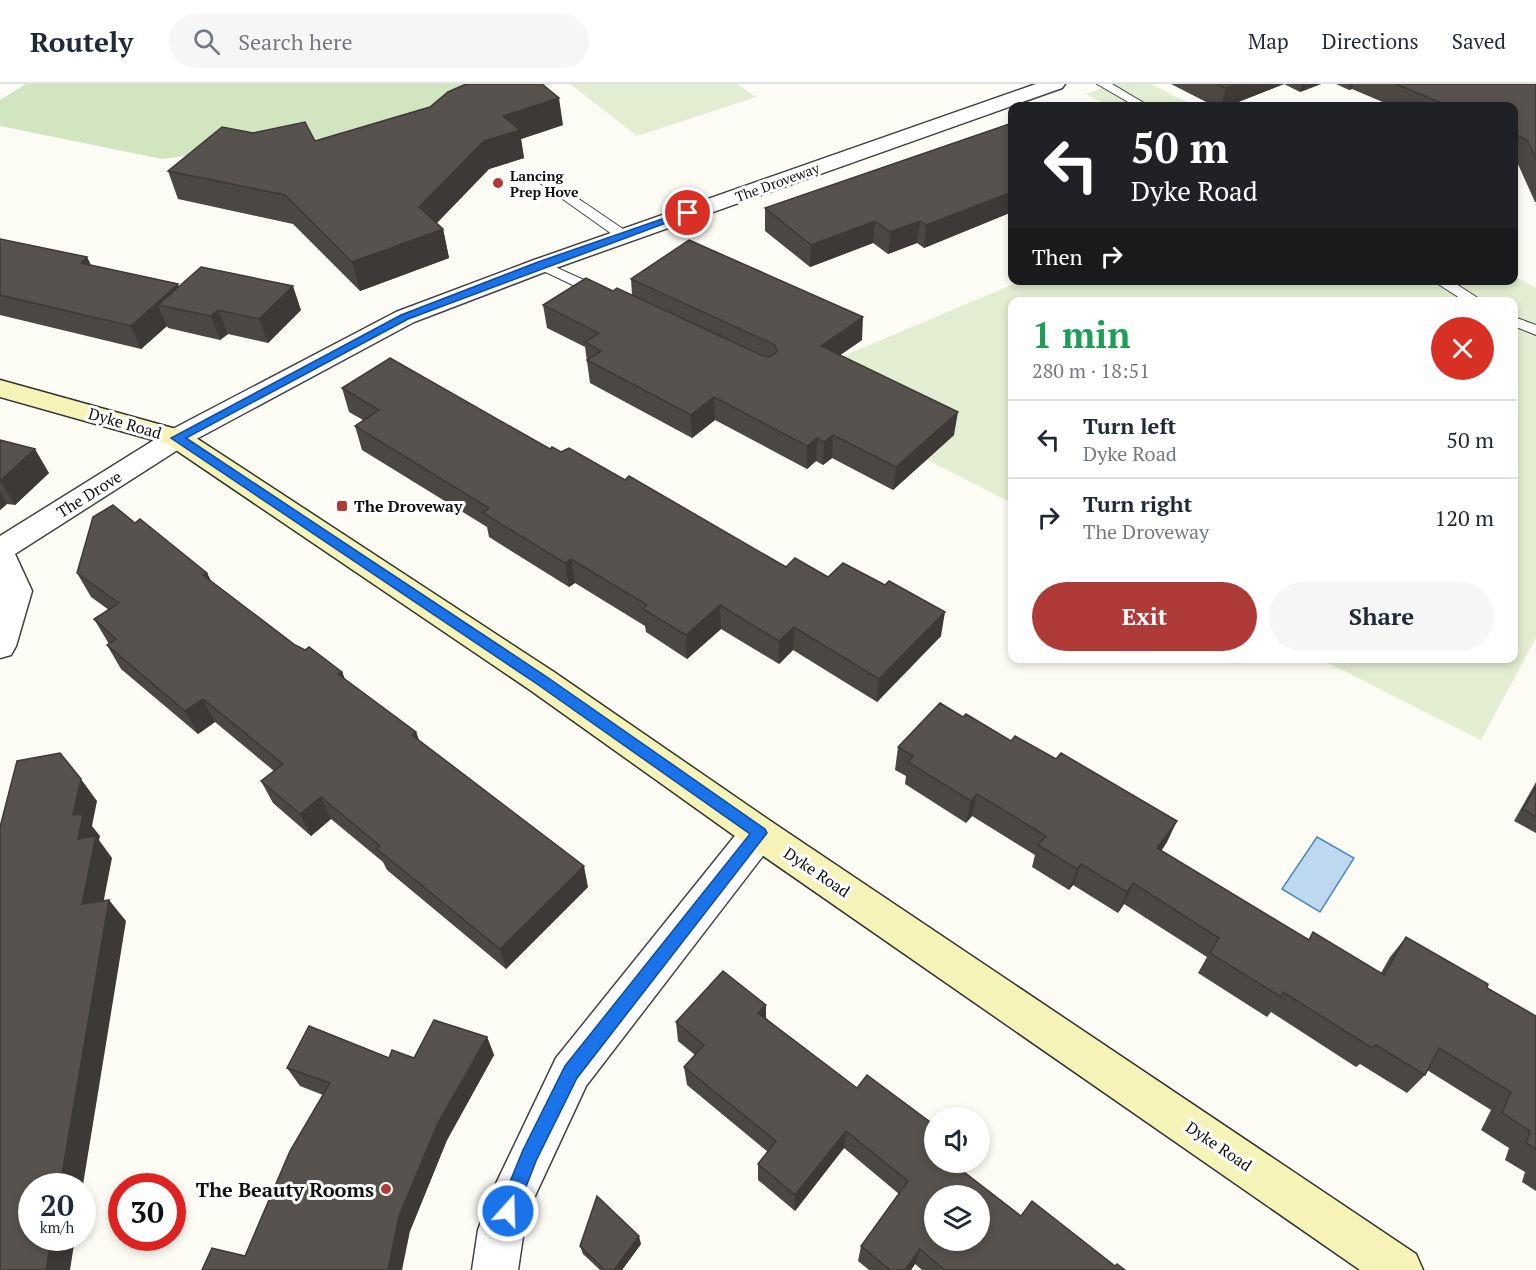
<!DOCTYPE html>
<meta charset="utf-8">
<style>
body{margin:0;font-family:"PT Serif",serif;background:#f6f6f7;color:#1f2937;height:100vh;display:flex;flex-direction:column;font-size:22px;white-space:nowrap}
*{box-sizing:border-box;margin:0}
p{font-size:20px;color:#747a83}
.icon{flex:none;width:33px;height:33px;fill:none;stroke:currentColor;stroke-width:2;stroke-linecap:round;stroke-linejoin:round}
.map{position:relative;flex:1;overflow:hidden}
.drawer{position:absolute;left:1008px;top:213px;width:510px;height:366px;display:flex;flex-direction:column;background:#fff;border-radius:12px;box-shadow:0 3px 9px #0003}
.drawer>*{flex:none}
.top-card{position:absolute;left:1008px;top:18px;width:510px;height:183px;border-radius:12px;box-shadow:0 3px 9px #0003;background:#202124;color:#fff;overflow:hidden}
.controls{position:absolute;left:924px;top:1023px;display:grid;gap:12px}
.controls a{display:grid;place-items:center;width:66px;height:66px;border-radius:50%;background:#fff;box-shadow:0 3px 9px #0003;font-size:30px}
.speed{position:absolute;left:18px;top:1089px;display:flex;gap:12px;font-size:30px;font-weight:700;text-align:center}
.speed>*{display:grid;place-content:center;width:78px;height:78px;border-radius:50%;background:#fff;box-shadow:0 3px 9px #0003;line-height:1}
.speed small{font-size:15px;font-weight:400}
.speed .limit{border:9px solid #d22;background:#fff;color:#111}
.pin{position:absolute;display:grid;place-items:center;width:51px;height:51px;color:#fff;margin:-26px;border:3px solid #fff;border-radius:50%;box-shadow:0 2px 6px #0007}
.me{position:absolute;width:66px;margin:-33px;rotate:20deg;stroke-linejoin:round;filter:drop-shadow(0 0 4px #0008)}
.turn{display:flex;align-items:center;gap:21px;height:126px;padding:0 24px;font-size:27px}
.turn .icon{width:78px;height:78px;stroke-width:2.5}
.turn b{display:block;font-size:42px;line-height:51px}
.then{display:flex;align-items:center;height:57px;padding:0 24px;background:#0003;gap:12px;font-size:22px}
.round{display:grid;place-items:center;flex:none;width:63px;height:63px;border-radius:32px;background:#f6f6f7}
.summary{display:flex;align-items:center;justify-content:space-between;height:102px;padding:0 24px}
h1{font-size:36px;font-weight:600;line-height:45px;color:#1e9e55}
.button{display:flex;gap:12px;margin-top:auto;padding:12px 24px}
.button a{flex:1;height:69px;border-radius:36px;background:#af3b38;color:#fff;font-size:24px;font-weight:600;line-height:69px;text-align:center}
.button a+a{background:#f6f6f7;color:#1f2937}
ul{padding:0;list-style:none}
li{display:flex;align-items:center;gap:18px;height:78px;padding:0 24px;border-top:2px solid #e0e1e3}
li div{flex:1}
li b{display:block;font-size:22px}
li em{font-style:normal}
header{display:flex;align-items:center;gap:36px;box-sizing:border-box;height:84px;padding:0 30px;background:#fff;border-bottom:2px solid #e0e1e3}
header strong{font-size:28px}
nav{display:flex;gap:33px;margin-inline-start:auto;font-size:21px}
.search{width:420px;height:54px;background:#f6f6f7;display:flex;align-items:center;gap:15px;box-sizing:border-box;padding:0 21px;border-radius:33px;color:#747a83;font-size:22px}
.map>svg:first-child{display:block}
.green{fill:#d1e5c1}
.pitch{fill:#e2edd1}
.water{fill:#bed9ef;stroke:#4e89bd;stroke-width:1.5}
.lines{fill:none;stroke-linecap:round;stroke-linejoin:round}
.lane-casing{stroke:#434343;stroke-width:2}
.street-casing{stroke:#434343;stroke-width:3}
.secondary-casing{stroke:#323232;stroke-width:3}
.lane{fill:#fff;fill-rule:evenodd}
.street{fill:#fff;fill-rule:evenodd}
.secondary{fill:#f5f3b7;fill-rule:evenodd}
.wall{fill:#4b4742}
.shaded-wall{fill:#3d3936}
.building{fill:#57524d;stroke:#3d3936;stroke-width:1.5;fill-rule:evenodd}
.route{fill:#1a73e8;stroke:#114b97;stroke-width:1.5}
.poi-dot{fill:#af3b38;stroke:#fff;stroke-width:2}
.labels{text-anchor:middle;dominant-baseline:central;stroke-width:6;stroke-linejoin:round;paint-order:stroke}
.far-poi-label{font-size:14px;font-weight:bold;fill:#101010;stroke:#fff;text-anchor:start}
.far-street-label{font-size:14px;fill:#101010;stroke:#fff}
.street-label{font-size:16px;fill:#101010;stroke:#fff}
.poi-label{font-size:16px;font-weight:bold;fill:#101010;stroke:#fff;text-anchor:start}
.near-poi-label{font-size:20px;font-weight:bold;fill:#101010;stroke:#fff;text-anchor:end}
</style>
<header>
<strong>Routely</strong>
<div class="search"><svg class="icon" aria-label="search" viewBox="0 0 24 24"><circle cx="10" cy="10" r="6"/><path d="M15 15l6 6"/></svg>Search here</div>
<nav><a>Map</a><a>Directions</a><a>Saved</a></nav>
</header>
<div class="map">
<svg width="1536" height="1186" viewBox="0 0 1536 1186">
<rect width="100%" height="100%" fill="#fdfcf4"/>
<polygon class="green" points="26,0 552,0 353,59 250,63 162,75 0,42 0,16"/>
<g class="pitch">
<polygon points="570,0 737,0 756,13 637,52"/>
<polygon points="1113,0 1151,0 1194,22 1109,22 1086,10"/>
<polygon points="1514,192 1536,204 1536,554 1481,656 1320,575 1514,574 1514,218 1012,218 1012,419 777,300 1021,197 1514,196"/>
</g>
<polygon class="water" points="1317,753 1354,774 1320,828 1282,805"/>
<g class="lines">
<g class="lane-casing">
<g id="lane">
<polygon points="1097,0 1112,0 1149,22 1135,22"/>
<polygon points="545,92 629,149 631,152 629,155 619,155 540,99 538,96"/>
<polygon points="542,177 608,207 610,210 608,213 598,213 537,184 535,181"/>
<polygon points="1432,196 1450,196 1484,218 1466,218"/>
<polygon points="1514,233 1536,241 1536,251 1514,242"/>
</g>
</g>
<g class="street-casing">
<g id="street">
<polygon points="1036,0 1065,0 1062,4 550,186 414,238 187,360 15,470 32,507 16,562 11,571 0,574 0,452 167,348 396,228 534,176"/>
<polygon points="759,734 772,738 777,749 772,760 586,1002 534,1114 524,1146 518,1186 472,1186 478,1146 492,1108 556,974 746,738"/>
</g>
</g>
<g class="secondary-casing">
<polygon id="secondary" points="0,296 187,348 554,588 772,738 1416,1170 1423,1186 1360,1186 746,760 530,606 167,360 0,313"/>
</g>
<use href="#lane" class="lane"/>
<use href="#street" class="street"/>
<use href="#secondary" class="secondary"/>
</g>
<g class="wall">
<polygon points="1171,0 1321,0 1300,8 1284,0 1228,22 1214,22"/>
<polygon points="1336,0 1536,0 1536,118 1535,118 1517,78 1514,76 1514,22 1392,22 1352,5 1349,6"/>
<polygon points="430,23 563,41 521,55 524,74 489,85 437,139 443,145 449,174 360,207 293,140 178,115 168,87 253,49 315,57"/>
<polygon points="1012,39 1012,128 924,164 917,159 888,170 873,159 810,183 765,147 765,124"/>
<polygon points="0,155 87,173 91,181 179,203 301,226 268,259 228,250 220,256 168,244 167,242 141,265 0,231"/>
<polygon points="631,195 862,256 840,271 954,351 893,406 832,374 823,381 816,377 807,385 715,336 692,354 590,299 585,263 547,244 543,221 613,207 632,211"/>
<polygon points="342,304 561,368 625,396 786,483 828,493 941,552 877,618 793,566 779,580 721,545 687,575 646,548 645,542 575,499 569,503 489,453 487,443 362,366 355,342 363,336 349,328"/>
<polygon points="0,356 49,389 15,421 7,420 0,426"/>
<polygon points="135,439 207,489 211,497 295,561 342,588 345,595 416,648 419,656 588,803 506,885 387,786 383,778 331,735 311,752 273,719 261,697 274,687 215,638 198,650 121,585 107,561 109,560 94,535 109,526 91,513 77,489"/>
<polygon points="898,663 1167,758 1161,767 1308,856 1313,848 1381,889 1390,873 1406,853 1487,904 1536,932 1536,1107 1522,1098 1525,1088 1505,1076 1509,1064 1481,1046 1491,1026 1427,986 1425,991 1407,1009 1360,980 1356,983 1271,928 1267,933 1198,889 1207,873 1124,820 1118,829 1073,801 1069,806 1032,783 1035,771 972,732 966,739 905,700 906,692 895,686"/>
<polygon points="1536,698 1536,749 1514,737"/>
<polygon points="766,921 766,934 934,1078 1021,1132 1115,1182 1125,1186 922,1186 915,1180 911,1186 869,1186 858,1177 861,1162 899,1110 844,1064 795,1127 758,1096 758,1080 768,1068 687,1001 684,983 695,971 678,957 676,938"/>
<polygon points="487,953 494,971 447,1056 410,1147 245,1172 323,1011 300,1002 287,984 389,974 414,974"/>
<polygon points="641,1160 622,1186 600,1186 583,1170 580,1162"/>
</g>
<g class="shaded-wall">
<polygon points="1237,0 1284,0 1228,22 1221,22 1226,4"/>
<polygon points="1302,0 1321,0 1300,8"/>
<polygon points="1351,0 1353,0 1352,5 1349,6"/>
<polygon points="559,14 563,41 521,55 524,74 489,85 425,151 419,123 484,57 503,32"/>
<polygon points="1012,108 1012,128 924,164 926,141"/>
<polygon points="875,137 873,159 810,183 811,161"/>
<polygon points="920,137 917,159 888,170 890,148"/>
<polygon points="443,145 449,174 360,207 352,178"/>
<polygon points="87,173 98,197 81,179"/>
<polygon points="178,200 187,224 158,221 167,242 141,265 131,242"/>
<polygon points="293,202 301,226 268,259 259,235"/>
<polygon points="218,226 228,250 220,256 211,232"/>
<polygon points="863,233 862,256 820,285 821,262"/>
<polygon points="714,313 715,336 692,354 691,331"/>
<polygon points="958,328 954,351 893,406 896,383"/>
<polygon points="833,351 832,374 823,381 824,358"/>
<polygon points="817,354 816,377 807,385 807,362"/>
<polygon points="35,365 49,389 15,421 0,397"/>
<polygon points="0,408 7,420 0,426"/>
<polygon points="571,475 575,499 569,503 565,479"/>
<polygon points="207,489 218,512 203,491"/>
<polygon points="720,521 721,545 687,575 686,551"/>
<polygon points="945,528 941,552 877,618 879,595"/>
<polygon points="794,543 793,566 779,580 779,557"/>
<polygon points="342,588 351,611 338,590"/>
<polygon points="203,615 215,638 198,650 185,627"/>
<polygon points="416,648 424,671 412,651"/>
<polygon points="81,695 97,717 92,742 100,752 99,756 112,774 99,841 82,820 78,755 73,731"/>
<polygon points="977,710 972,732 966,739 971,717"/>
<polygon points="321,713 331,735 311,752 300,730"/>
<polygon points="1177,737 1167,758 1148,786 1157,764"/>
<polygon points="1081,780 1073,801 1069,806 1077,785"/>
<polygon points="584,782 588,803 506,885 500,865"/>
<polygon points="1133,799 1124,820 1118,829 1127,808"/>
<polygon points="109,816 126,837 82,1107 82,1102 60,1102"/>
<polygon points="766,921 766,940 758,929"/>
<polygon points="487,953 494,971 447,1056 410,1147 402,1186 388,1186 399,1132 438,1039"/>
<polygon points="846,1047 844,1064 795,1127 795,1111"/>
<polygon points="639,1152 641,1160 622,1186 614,1186"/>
<polygon points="51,1154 75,1154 70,1186 46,1186"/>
<polygon points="920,1165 915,1180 911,1186 905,1186"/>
</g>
<g class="building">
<polygon points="466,0 542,0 559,14 503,32 520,46 484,57 419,123 443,145 352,178 285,111 168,87 222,43 253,49 305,38 315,57 430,23 448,8"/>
<polygon points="1217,0 1237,0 1226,4"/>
<polygon points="1396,0 1536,0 1536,75 1527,56 1514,50 1514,22 1449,22"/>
<polygon points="1012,39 1012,108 926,141 920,137 890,148 875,137 811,161 765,124"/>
<polygon points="0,155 87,173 81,179 178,200 131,242 0,211"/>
<polygon points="689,156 863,233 821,262 958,328 896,383 833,351 824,358 817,354 807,362 714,313 691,331 587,276 601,267 585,258 599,249 543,221 586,194 613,207 617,204 761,271 769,273 777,268 775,261 631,195"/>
<polygon points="201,183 293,202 259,235 218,226 211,232 158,221"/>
<polygon points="390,274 550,365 552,363 561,368 569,364 625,396 629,392 786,483 795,474 828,493 843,479 885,501 889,497 945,528 879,595 794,543 779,557 720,521 686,551 643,525 647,521 571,475 565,479 483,429 489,424 355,342 379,326 342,304"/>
<polygon points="0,356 35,365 0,397"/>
<polygon points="113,421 135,439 140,435 207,489 203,491 295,561 305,566 309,563 342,588 338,590 416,648 412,651 584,782 500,865 377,765 380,762 321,713 300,730 261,697 283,680 203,615 185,627 107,561 116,555 94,535 119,519 77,489 93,433"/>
<polygon points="940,619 963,633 966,630 1011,657 1015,652 1056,675 1061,669 1177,737 1157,764 1309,856 1313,848 1384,891 1406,853 1488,900 1487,904 1536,932 1536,1065 1526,1059 1530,1047 1502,1029 1511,1008 1439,964 1425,991 1376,961 1372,964 1283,908 1281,913 1210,869 1219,854 1133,799 1127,808 1081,780 1077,785 1038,761 1046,752 977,710 971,717 908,678 913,672 898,663"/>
<polygon points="60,669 81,695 73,731 83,730 78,755 96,752 82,820 109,816 60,1102 32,1102 32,1154 51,1154 46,1186 0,1186 0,743 17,677"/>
<polygon points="1536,703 1536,733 1523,725"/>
<path d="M723,887L766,921L758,929L857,1004L867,991L934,1041V1078H951L1021,1132L1032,1117L1115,1182L1117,1180L1125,1186H945L920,1165L905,1186H890L861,1162L908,1097L846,1047L795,1111L758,1080L776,1057L684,983L704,961L676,938ZM934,1112H980V1156H934Z"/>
<polygon points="434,936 487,953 438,1039 399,1132 388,1186 202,1186 212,1164 245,1172 290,1067 330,999 287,984 309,942 389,974 392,966 414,974"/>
<polygon points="597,1112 639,1152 614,1186 605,1186 580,1162"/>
</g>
<polygon class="route" points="685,127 693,129 408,235 186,354 547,593 765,745 767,749 577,994 536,1077 514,1134 508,1136 501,1134 498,1127 523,1066 565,982 750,750 537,600 171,354 401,231 538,178"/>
<g class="poi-dot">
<circle cx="498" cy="99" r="6"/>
<rect x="336" y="416" width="12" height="12" rx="3"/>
<circle cx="386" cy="1105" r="6"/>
</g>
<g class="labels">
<g class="far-poi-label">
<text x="510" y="91">Lancing<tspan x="510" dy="16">Prep Hove</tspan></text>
</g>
<g class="far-street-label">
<text transform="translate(777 98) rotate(-20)">The Droveway</text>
</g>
<g class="street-label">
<text transform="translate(125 339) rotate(16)">Dyke Road</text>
<text transform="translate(89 410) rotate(-32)">The Drove</text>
<text transform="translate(817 788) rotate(34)">Dyke Road</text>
<text transform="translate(1219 1062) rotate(34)">Dyke Road</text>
</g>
<g class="poi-label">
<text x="354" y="422">The Droveway</text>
</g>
<g class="near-poi-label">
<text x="374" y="1105">The Beauty Rooms</text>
</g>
</g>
</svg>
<div class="controls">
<a><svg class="icon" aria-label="sound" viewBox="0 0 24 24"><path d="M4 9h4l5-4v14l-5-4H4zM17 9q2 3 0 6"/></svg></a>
<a><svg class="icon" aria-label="layers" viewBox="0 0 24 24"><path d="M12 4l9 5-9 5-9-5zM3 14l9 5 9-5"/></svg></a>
</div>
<div class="speed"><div>20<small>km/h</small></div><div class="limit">30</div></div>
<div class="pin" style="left:688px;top:129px;background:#d93025"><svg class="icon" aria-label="arrive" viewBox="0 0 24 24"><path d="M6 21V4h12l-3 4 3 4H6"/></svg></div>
<svg class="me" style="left:508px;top:1127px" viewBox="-20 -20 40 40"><circle r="17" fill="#1a73e8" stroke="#fff" stroke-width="3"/><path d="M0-11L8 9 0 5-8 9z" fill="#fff"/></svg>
<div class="top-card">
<div class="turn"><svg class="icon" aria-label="left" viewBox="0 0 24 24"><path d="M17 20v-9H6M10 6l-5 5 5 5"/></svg><div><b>50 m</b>Dyke Road</div></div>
<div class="then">Then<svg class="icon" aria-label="right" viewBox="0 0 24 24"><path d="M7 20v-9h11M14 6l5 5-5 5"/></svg></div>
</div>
<section class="drawer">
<div class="summary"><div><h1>1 min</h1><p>280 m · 18:51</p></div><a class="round" style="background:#d93025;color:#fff"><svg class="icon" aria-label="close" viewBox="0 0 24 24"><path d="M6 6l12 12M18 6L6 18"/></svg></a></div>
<ul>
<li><svg class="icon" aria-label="left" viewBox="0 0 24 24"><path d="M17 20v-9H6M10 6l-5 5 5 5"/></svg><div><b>Turn left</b><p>Dyke Road</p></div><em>50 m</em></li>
<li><svg class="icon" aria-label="right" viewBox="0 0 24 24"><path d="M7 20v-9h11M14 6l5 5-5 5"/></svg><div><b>Turn right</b><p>The Droveway</p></div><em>120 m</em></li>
</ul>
<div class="button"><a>Exit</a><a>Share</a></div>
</section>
</div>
